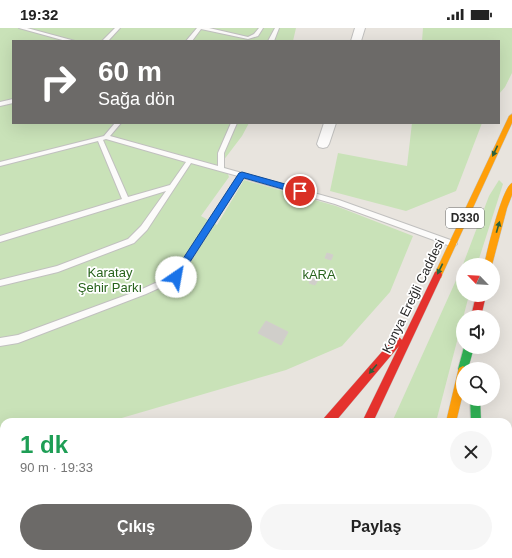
<!DOCTYPE html>
<html lang="tr">
<meta charset="utf-8">
<style>
body{margin:0;font-family:Helvetica,sans-serif;background:#f6f6f6;color:#222;height:100vh;display:flex;flex-direction:column;font-size:15px;white-space:nowrap}
*{box-sizing:border-box;margin:0}
p{font-size:13px;color:#767676}
.icon{flex:none;width:22px;height:22px;fill:none;stroke:currentColor;stroke-width:2;stroke-linecap:round;stroke-linejoin:round}
.map{position:relative;flex:1;overflow:hidden}
.panel{position:absolute;left:0px;top:390px;width:512px;height:140px;display:flex;flex-direction:column;background:#fff;border-radius:12px 12px 0 0;box-shadow:0 4px 16px #0002}
.panel>*{flex:none}
.hud{position:absolute;left:12px;top:12px;width:488px;height:84px;border-radius:0px;box-shadow:0 4px 16px #0002;background:#6c6a68;color:#fff;overflow:hidden}
.needle{width:26px;rotate:295deg}
.fabs{position:absolute;left:456px;top:230px;display:grid;gap:8px}
.fabs a{display:grid;place-items:center;width:44px;height:44px;border-radius:50%;background:#fff;box-shadow:0 4px 16px #0002;font-size:20px}
.pin{position:absolute;display:grid;place-items:center;width:34px;height:34px;color:#fff;margin:-17px;border:2px solid #fff;border-radius:50%;box-shadow:0 1px 4px #0007}
.me{position:absolute;width:44px;margin:-22px;rotate:33deg;stroke-linejoin:round;filter:drop-shadow(0 0 3px #0008)}
.turn{display:flex;align-items:center;gap:14px;height:84px;padding:0 20px;font-size:18px}
.turn .icon{width:52px;height:52px;stroke-width:2.5}
.turn b{display:block;font-size:28px;line-height:34px}
.round{display:grid;place-items:center;flex:none;width:42px;height:42px;border-radius:21px;background:#f6f6f6}
.headline{display:flex;align-items:center;justify-content:space-between;height:68px;padding:0 20px}
h1{font-size:24px;font-weight:700;line-height:30px;color:#1e9e55}
.button{display:flex;gap:8px;margin-top:auto;padding:8px 20px}
.button a{flex:1;height:46px;border-radius:24px;background:#6c6a68;color:#fff;font-size:16px;font-weight:700;line-height:46px;text-align:center}
.button a+a{background:#f6f6f6;color:#222}
.status{display:flex;justify-content:space-between;align-items:center;height:28px;padding:0 20px;background:#fff;direction:ltr}
.status svg{height:11px;fill:currentColor}
.map>svg:first-child{display:block}
.green{fill:#c9e2b8}
.building{fill:#d0ceca;stroke:#d2cfcb}
.lines{fill:none;stroke-linecap:round;stroke-linejoin:round}
.lane-casing{stroke:#c1c0bf;stroke-width:2}
.street-casing{stroke:#c1c0bf;stroke-width:2}
.fast-casing{stroke:#c4c3c0;stroke-width:1}
.slow-casing{stroke:#c4c3c0;stroke-width:1}
.jam-casing{stroke:#c4c3c0;stroke-width:1}
.lane{fill:#fcfbfa;fill-rule:evenodd}
.street{fill:#fcfbfa;fill-rule:evenodd}
.fast{fill:#30b455;fill-rule:evenodd}
.slow{fill:#ff9f0a;fill-rule:evenodd}
.jam{fill:#e5322d;fill-rule:evenodd}
.oneway{fill:#2c613b}
.route{fill:#1a73e8;stroke:#114b97}
.labels{text-anchor:middle;dominant-baseline:central;stroke-width:3.5;stroke-linejoin:round;paint-order:stroke}
.shield{fill:#fff;stroke:#696969;stroke-width:1}
.shield-label{font-size:12px;font-weight:bold;fill:#292929}
.park-label{font-size:13px;fill:#28631c;stroke:#fff}
.street-label{font-size:13px;fill:#292929;stroke:#fff}
</style>
<div class="status"><b>19:32</b><svg viewBox="0 0 49 12"><path d="M0 12V9h3v3zM5 12V6h3v6zM10 12V3h3v9zM15 12V0h3v12zM26 1h20v11H26zM47 4h2v5h-2z"/></svg></div>
<div class="map">
<svg width="512" height="530" viewBox="0 0 512 530">
<rect width="100%" height="100%" fill="#e8e4de"/>
<g class="green">
<polygon points="0,0 296,0 293,13 13,13 13,95 249,95 242,108 223,133 229,149 201,188 217,197 244,152 336,178 413,208 390,264 342,318 286,342 108,394 4,394 4,420 0,420"/>
<polygon points="423,0 512,0 512,45 505,59 499,66 499,13 422,13"/>
<polygon points="412,95 482,95 456,163 406,183 330,163 338,125 407,138"/>
<polygon points="499,152 503,156 477,237 463,237 463,267 469,267 436,394 392,394 462,239 489,168"/>
</g>
<g class="building">
<polygon points="327,225 333,227 331,232 325,230"/>
<polygon points="312,249 318,252 315,257 309,255"/>
<polygon points="266,293 288,304 281,317 258,305"/>
</g>
<g class="lines">
<g class="lane-casing">
<g id="lane">
<polygon points="19,0 27,0 75,13 66,13"/>
<polygon points="115,0 120,0 108,13 102,13"/>
<polygon points="197,0 209,0 248,9 254,6 259,0 263,0 258,8 248,11 201,1 192,13 186,13"/>
<polygon points="275,0 279,0 274,13 268,13"/>
<polygon points="13,71 13,75 0,78 0,74"/>
<path d="M115,95H121L110,108L218,138V125L231,95H237L224,125V140L339,172L456,214L457,216L453,219L335,176L243,150L179,251L146,266L18,315L0,318V310L18,307L140,262L173,247L238,148L191,135L147,202L134,215L58,244L0,258V252L57,238L128,211L141,198L166,163L0,214V208L122,171L98,113L0,138V134L104,108ZM106,111L186,134L170,157L128,169L103,112Z"/>
</g>
</g>
<g class="street-casing">
<g id="street">
<polygon points="355,0 365,0 361,13 351,13"/>
<polygon points="324,95 336,95 329,116 327,119 323,120 319,119 317,116"/>
</g>
</g>
<g class="fast-casing">
<g id="fast">
<polygon points="464,319 474,319 468,341 463,341 463,346 459,344 458,341"/>
<polygon points="470,371 480,371 481,394 471,394"/>
<polygon points="97,526 122,526 121,530 96,530"/>
<polygon points="257,526 274,526 273,530 256,530"/>
<polygon points="367,526 402,526 401,530 368,530"/>
</g>
</g>
<g class="slow-casing">
<g id="slow">
<polygon points="512,86 512,95 442,247 441,250 435,250 434,247 509,88"/>
<path d="M512,155V167L507,180L492,237H484C487,224 502,159 512,155Z"/>
<polygon points="463,338 467,341 463,341 463,365 456,394 446,394 458,343 459,340"/>
<rect x="422" y="526" width="12" height="4"/>
<polygon points="485,526 497,526 498,530 486,530"/>
</g>
</g>
<g class="jam-casing">
<g id="jam">
<polygon points="438,243 441,244 442,247 373,394 362,394 399,318 335,394 323,394 324,390 394,310 397,309 400,310 402,312 435,244"/>
<polygon points="476,267 486,267 481,289 471,289"/>
</g>
</g>
<use href="#lane" class="lane"/>
<use href="#street" class="street"/>
<use href="#fast" class="fast"/>
<use href="#slow" class="slow"/>
<use href="#jam" class="jam"/>
</g>
<defs><path id="oneway-solid" d="M-6-.8H1V-3.2L6.5 0L1 3.2V.8H-6Z"/></defs>
<g class="oneway">
<use href="#oneway-solid" transform="translate(495 123) rotate(115)"/>
<use href="#oneway-solid" transform="translate(498 199) rotate(-74)"/>
<use href="#oneway-solid" transform="translate(440 241) rotate(116)"/>
<use href="#oneway-solid" transform="translate(373 341) rotate(130)"/>
</g>
<polygon class="route" points="242,144 303,161 304,163 300,166 244,150 179,251 173,251 172,249 173,246 239,145"/>
<g class="labels">
<rect class="shield" x="446" y="180" width="38" height="20" rx="3"/>
<g class="shield-label">
<text x="465" y="190">D330</text>
</g>
<g class="park-label">
<text x="110" y="244">Karatay<tspan x="110" dy="15">Şehir Parkı</tspan></text>
<text x="319" y="246">kARA</text>
</g>
<g class="street-label">
<text transform="translate(413 268) rotate(-64)">Konya Ereğli Caddesi</text>
</g>
</g>
</svg>
<div class="fabs">
<a><svg class="needle" viewBox="-14 -14 28 28"><path d="M0-13l5 13h-10z" fill="#e53935"/><path d="M0 13l5-13h-10z" fill="#767676"/></svg></a>
<a><svg class="icon" aria-label="sound" viewBox="0 0 24 24"><path d="M4 9h4l5-4v14l-5-4H4zM17 9q2 3 0 6"/></svg></a>
<a><svg class="icon" aria-label="search" viewBox="0 0 24 24"><circle cx="10" cy="10" r="6"/><path d="M15 15l6 6"/></svg></a>
</div>
<div class="pin" style="left:300px;top:163px;background:#d93025"><svg class="icon" aria-label="arrive" viewBox="0 0 24 24"><path d="M6 21V4h12l-3 4 3 4H6"/></svg></div>
<svg class="me" style="left:176px;top:249px" viewBox="-20 -20 40 40"><circle r="19" fill="#fff"/><path d="M0-13L10 11 0 6-10 11z" fill="#1a73e8"/></svg>
<div class="hud">
<div class="turn"><svg class="icon" aria-label="right" viewBox="0 0 24 24"><path d="M7 20v-9h11M14 6l5 5-5 5"/></svg><div><b>60 m</b>Sağa dön</div></div>
</div>
<section class="panel">
<div class="headline"><div><h1>1 dk</h1><p>90 m · 19:33</p></div><a class="round"><svg class="icon" aria-label="close" viewBox="0 0 24 24"><path d="M6 6l12 12M18 6L6 18"/></svg></a></div>
<div class="button"><a>Çıkış</a><a>Paylaş</a></div>
</section>
</div>
